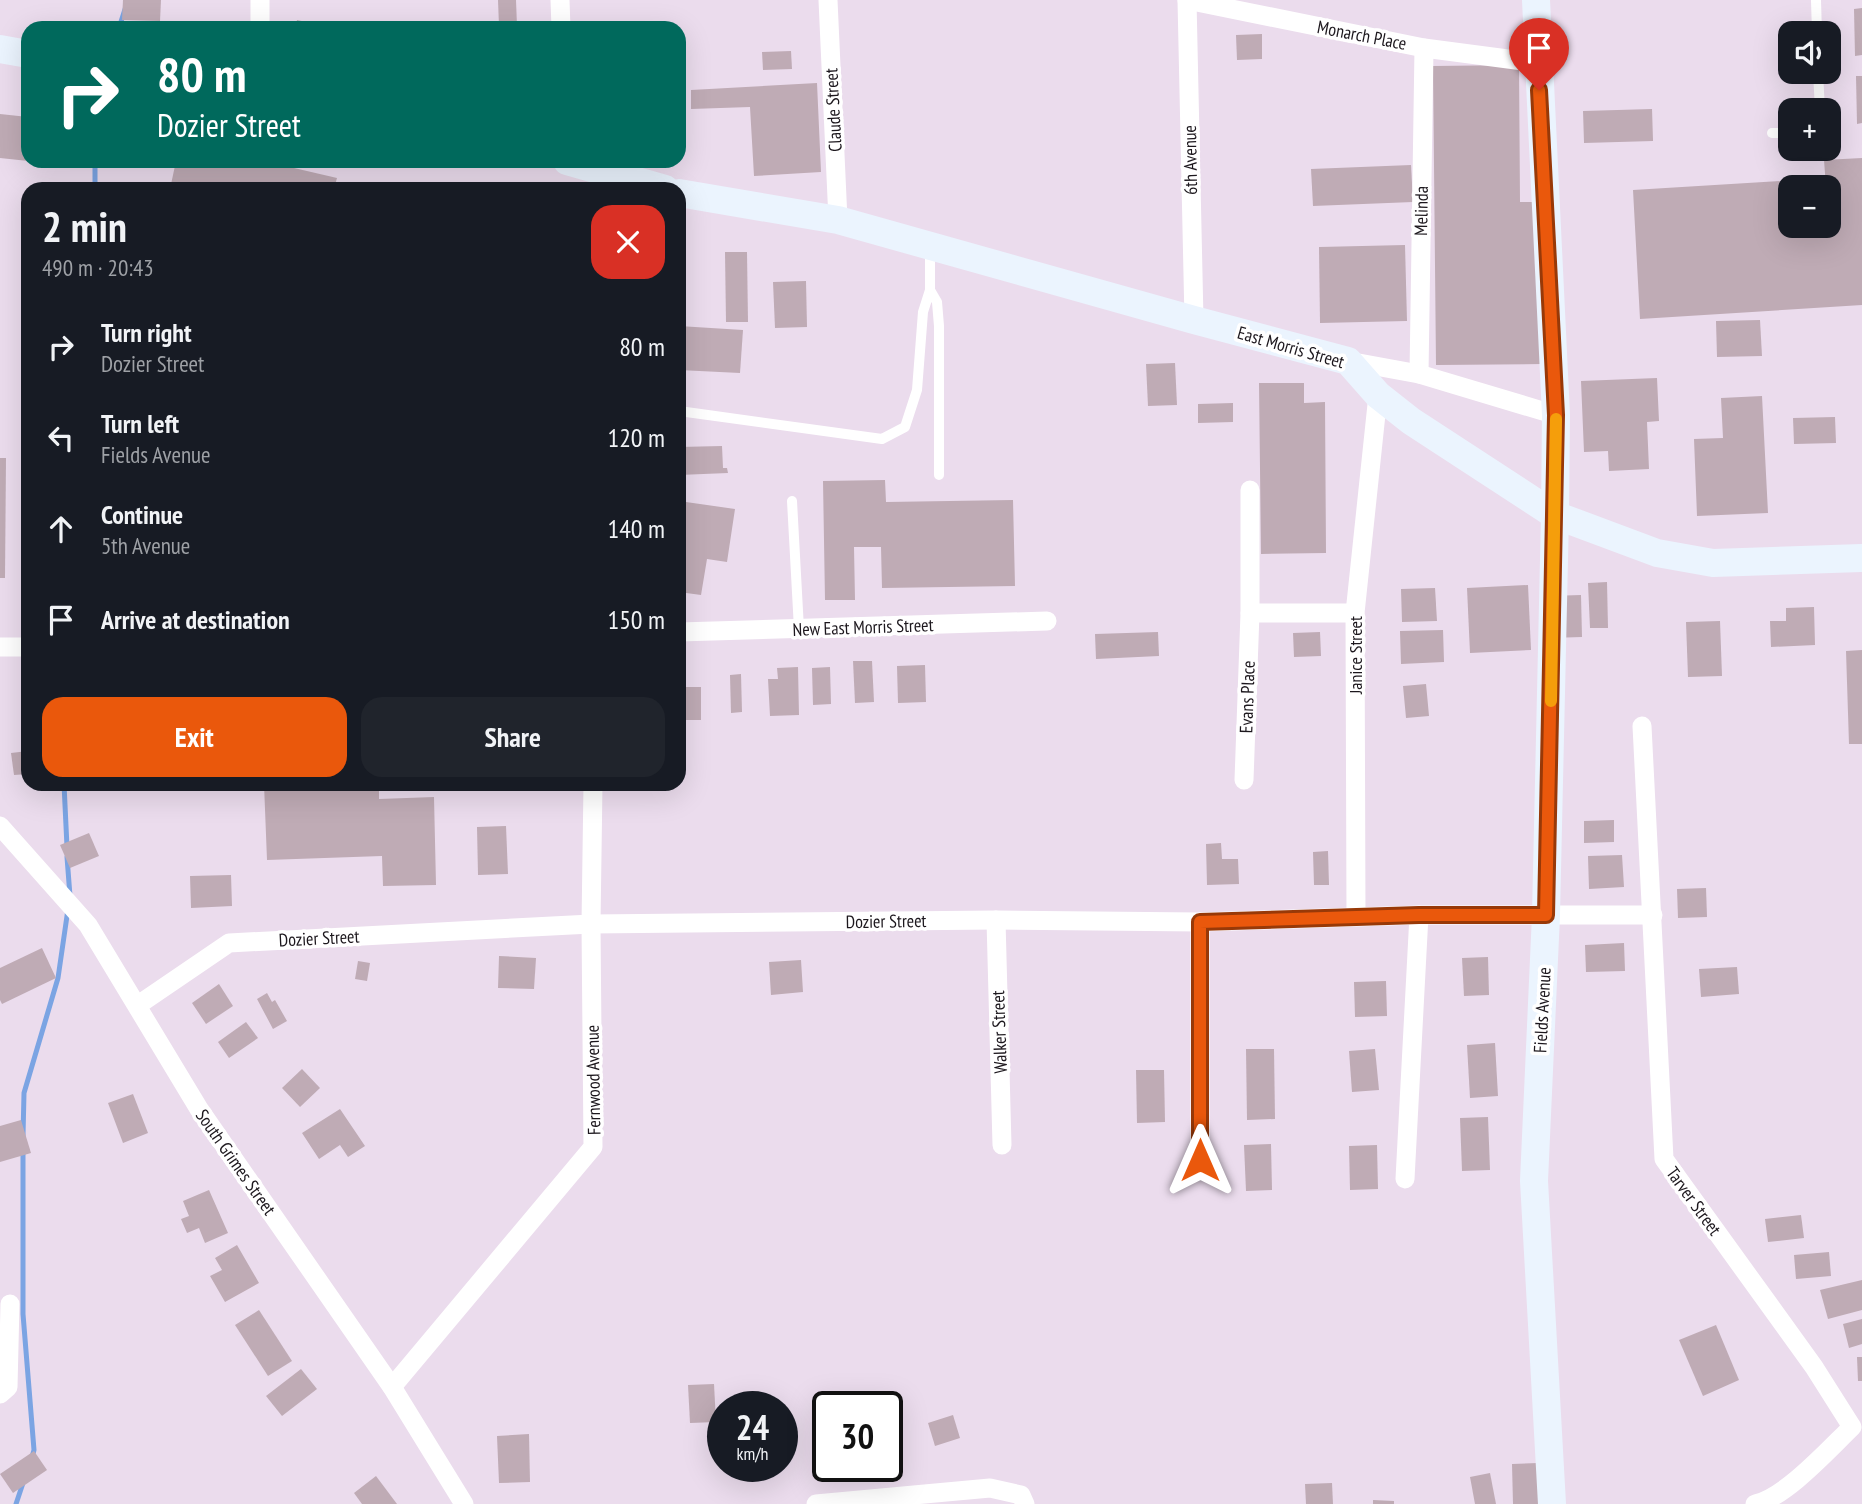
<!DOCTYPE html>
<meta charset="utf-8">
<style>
body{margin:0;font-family:"PT Sans Narrow",sans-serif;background:#20242c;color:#f1f3f6;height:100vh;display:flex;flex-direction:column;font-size:26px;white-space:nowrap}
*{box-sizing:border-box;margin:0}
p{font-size:23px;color:#9ea1a6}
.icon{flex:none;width:38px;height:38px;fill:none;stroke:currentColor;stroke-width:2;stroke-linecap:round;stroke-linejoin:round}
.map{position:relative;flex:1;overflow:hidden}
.side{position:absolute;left:21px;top:182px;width:665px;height:609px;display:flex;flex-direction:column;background:#171b24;border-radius:21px;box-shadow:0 7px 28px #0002}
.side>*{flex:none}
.top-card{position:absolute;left:21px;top:21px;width:665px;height:147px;border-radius:21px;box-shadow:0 7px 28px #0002;background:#00695c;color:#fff;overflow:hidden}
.buttons{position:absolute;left:1778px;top:21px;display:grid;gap:14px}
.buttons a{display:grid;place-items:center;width:63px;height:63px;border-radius:14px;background:#171b24;box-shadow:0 7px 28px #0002;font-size:35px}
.speed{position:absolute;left:707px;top:1391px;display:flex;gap:14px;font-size:35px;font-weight:700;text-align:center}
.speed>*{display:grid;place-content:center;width:91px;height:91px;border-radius:50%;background:#171b24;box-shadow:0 7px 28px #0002;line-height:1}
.speed small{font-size:18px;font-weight:400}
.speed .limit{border:4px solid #111;border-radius:10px;background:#fff;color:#111}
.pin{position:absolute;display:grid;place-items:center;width:60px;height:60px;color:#fff;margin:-72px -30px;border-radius:50% 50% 50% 0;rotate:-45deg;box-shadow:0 0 7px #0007}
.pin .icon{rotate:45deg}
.me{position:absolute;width:77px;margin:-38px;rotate:0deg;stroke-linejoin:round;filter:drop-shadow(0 0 5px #0008)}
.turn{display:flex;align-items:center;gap:24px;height:147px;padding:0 21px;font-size:32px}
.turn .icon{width:91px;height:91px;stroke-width:2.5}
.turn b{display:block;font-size:49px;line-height:60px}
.round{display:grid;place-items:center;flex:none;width:74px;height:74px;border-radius:21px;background:#20242c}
.summary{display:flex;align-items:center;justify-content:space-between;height:119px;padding:0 21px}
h1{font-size:42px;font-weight:700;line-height:52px}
.primary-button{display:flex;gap:14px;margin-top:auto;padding:14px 21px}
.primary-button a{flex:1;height:80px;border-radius:21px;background:#ea580c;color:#fff;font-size:28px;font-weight:700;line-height:80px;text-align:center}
.primary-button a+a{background:#20242c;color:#f1f3f6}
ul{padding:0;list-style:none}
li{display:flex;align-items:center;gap:21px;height:91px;padding:0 21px}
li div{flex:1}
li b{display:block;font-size:26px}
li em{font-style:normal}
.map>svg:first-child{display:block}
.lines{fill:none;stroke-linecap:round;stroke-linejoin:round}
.stream{stroke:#7ba4e3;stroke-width:5}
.building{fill:#bfabb5}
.lane{stroke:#fff;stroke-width:10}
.street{stroke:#fff;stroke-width:19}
.secondary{stroke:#ebf4fe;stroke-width:28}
.route-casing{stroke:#983908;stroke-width:18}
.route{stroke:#ea580c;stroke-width:12}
.slow{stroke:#f59e0b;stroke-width:12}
.labels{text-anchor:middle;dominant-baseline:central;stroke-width:7;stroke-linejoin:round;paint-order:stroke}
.street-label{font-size:18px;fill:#1c171d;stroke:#fff}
</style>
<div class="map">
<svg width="1862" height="1504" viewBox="0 0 1862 1504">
<rect width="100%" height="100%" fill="#ebdced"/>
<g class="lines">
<g class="stream">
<polyline points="119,28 128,0"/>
<polyline points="95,161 95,189"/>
<polyline points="64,784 67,847"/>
<polyline points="67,857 70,896"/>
<polyline points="23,1136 24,1093 58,978 68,909"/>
<polyline points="23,1149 23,1314 34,1450 32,1457"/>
<polyline points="16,1504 23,1483"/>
</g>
</g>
<g class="building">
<polygon points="123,0 161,0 160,21 122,20"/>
<polygon points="498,0 516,0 517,26 499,26"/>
<polygon points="1862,8 1862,55 1855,56 1854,9"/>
<polygon points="297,20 330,27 330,28 295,28"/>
<polygon points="1262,34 1262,59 1237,60 1236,35"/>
<polygon points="791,51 792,69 763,70 762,52"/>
<polygon points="1519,65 1520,202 1541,202 1542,364 1436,365 1433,66"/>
<polygon points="1856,76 1862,76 1862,123 1857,124"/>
<polygon points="817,83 821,172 754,176 750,107 691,109 691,90"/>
<polygon points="1652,109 1653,141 1584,143 1583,111"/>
<polygon points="0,114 28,117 28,161 0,158"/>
<polygon points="1862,158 1862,305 1640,319 1633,190 1797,180 1801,187 1790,187 1790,226 1829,226 1829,187 1826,187 1824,160"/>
<polygon points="176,161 264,161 337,178 334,189 170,189"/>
<polygon points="1411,165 1413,202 1313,206 1311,169"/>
<polygon points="1405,245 1407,321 1320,323 1319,247"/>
<polygon points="725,252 747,252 748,322 726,322"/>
<polygon points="806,281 807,327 775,328 773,282"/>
<polygon points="1760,320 1762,356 1717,357 1716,321"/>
<polygon points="679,326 743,330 740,373 679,370"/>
<polygon points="1175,363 1177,405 1148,406 1146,364"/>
<polygon points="1657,378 1659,421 1647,422 1649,469 1609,471 1608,451 1584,452 1581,381"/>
<polygon points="1259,383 1304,383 1304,403 1325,402 1326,553 1261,554"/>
<polygon points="1762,396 1768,513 1697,516 1694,439 1723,438 1721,398"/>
<polygon points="1233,403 1233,422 1198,423 1198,404"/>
<polygon points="1835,417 1836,443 1794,444 1793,418"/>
<polygon points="722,446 723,468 727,468 728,473 679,475 679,447"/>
<polygon points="0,458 6,458 5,578 0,578"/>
<polygon points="885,480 886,502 1013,500 1015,586 882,588 881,547 854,547 855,600 825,600 823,481"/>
<polygon points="679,501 735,509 727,562 707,559 701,595 679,592"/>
<polygon points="1607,582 1608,628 1590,628 1588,583"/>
<polygon points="1528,585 1531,650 1470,653 1467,588"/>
<polygon points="1435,588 1437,621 1402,622 1401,589"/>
<polygon points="1581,595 1582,637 1550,638 1549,596"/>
<polygon points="1814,607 1815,645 1771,647 1770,621 1786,621 1786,608"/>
<polygon points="1720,621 1722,676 1688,677 1686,622"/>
<polygon points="1443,630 1444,662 1401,664 1400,631"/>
<polygon points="1158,632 1159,656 1096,659 1095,634"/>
<polygon points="1320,632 1321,656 1294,657 1293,633"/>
<polygon points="1862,650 1862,744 1849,744 1846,651"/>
<polygon points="853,661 872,661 874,702 855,703"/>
<polygon points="925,665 926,702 898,703 897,666"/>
<polygon points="798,667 799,715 770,716 768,679 778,679 777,668"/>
<polygon points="830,667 831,704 813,705 812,668"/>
<polygon points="741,674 742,712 731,713 730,675"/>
<polygon points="1426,684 1429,716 1406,718 1403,686"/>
<rect x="679" y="687" width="22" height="33"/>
<polygon points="28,751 28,774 14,775 11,753"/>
<polygon points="264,784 379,784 379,799 434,797 436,885 383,886 382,856 267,860"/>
<polygon points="1614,820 1614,842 1584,843 1584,821"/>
<polygon points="506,826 508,874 478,875 477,827"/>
<polygon points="89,833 99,856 70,868 60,845"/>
<polygon points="1221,843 1222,859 1238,859 1239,884 1207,885 1206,844"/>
<polygon points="1328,851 1329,885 1314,885 1313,852"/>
<polygon points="1622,855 1624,887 1589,889 1588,856"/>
<polygon points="231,875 232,906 191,908 190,876"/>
<polygon points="1706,888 1707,917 1678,918 1677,889"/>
<polygon points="1624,943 1625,971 1586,972 1585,945"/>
<polygon points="42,948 56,978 2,1004 0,1000 0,968"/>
<polygon points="499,956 536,958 534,989 498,988"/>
<polygon points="1488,957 1489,995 1464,996 1462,958"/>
<polygon points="801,960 803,992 771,995 769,962"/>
<polygon points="358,961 370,963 367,981 355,979"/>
<polygon points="1737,967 1739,994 1701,997 1699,969"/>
<polygon points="1386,981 1387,1016 1355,1017 1354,982"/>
<polygon points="219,984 233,1006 206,1024 192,1003"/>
<polygon points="267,993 272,1002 275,1000 287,1021 273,1029 257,999"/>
<polygon points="246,1022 258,1038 229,1058 218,1042"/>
<polygon points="1495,1043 1498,1096 1470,1098 1467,1045"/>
<polygon points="1246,1049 1274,1049 1275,1119 1247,1120"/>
<polygon points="1375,1049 1379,1090 1352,1092 1349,1051"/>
<polygon points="302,1069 320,1088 300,1107 282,1088"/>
<polygon points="1136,1070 1164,1070 1165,1122 1137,1123"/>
<polygon points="133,1094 148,1133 123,1143 108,1103"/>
<polygon points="340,1109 365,1146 348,1157 340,1145 319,1159 302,1133"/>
<polygon points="1488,1117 1490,1170 1462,1171 1460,1118"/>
<polygon points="21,1120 31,1153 0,1162 0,1126"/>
<polygon points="1271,1144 1272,1190 1246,1191 1244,1145"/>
<polygon points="1377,1145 1378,1189 1350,1190 1349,1146"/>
<polygon points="209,1190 228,1233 205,1243 199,1228 187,1233 181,1219 189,1216 183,1201"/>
<polygon points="1801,1215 1804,1238 1768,1242 1765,1219"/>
<polygon points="237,1245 259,1283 225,1302 210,1276 222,1270 215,1258"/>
<polygon points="1829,1252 1831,1276 1796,1279 1794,1255"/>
<polygon points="1862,1280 1862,1310 1828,1319 1820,1290"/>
<polygon points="259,1310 292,1361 268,1376 235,1325"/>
<polygon points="1862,1319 1862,1344 1849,1348 1843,1324"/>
<polygon points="1716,1325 1739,1380 1703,1396 1679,1340"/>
<polygon points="1857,1357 1862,1357 1862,1381 1858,1381"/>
<polygon points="301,1369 317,1389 282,1416 266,1396"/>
<polygon points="714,1384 716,1422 690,1423 688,1385"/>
<polygon points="953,1415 960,1438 935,1446 928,1423"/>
<polygon points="529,1434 530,1482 499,1483 497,1436"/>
<polygon points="34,1451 47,1470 13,1493 0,1474"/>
<polygon points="1538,1463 1539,1504 1513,1504 1512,1464"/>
<polygon points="1490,1473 1496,1504 1475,1504 1470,1477"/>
<polygon points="376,1476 397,1504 362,1504 354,1493"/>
<polygon points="1332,1483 1333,1504 1306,1504 1305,1484"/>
<polygon points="1373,1500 1394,1501 1394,1504 1373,1504"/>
</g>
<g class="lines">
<g class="lane">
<polyline points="1816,0 1817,33"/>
<polyline points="1818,72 1820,110"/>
<polyline points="1772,133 1790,133"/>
<polyline points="930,290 937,302 939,326 939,475"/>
<polyline points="679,411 882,439 905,427 917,390 923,312 930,290 930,249"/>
<polyline points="792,501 799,629"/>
</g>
<g class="street">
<polyline points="560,0 561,28"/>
<polyline points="828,0 838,220"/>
<polyline points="1187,0 1424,48 1538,63"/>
<polyline points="1187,0 1194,320"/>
<polyline points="260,28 260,0"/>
<polyline points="1348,361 1419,374 1556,415"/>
<polyline points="1419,374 1424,48"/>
<polyline points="1250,613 1355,613"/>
<polyline points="679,632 1047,621"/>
<polyline points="0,647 28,647"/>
<path d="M1642,726L1664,1159L1814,1367L1852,1427C1829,1449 1785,1498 1755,1504"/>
<polyline points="1244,780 1250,613 1250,490"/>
<polyline points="0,826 88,925 199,1109 392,1387 464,1504"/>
<polyline points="1356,916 1355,613 1378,395"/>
<polyline points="996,920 1002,1145"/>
<polyline points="1200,922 1200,1160"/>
<polyline points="138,1005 229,943 591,924 996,920 1200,922 1419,915 1653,915"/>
<polyline points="1405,1179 1419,915"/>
<polyline points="392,1387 593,1147 591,924 593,784"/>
<polyline points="0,1394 8,1387 10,1304"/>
<polyline points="816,1504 990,1488 1021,1495 1025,1504"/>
</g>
<g class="secondary">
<polyline points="1536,0 1556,415 1555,515 1546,915 1534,1181 1552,1504"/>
<polyline points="0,49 28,54"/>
<polyline points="567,161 665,189"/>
<polyline points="679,193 838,220 1194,320 1348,361 1378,395 1411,421 1555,515 1657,553 1713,563 1862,558"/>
</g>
</g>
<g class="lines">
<g class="route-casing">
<polyline id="route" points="1200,1160 1200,922 1419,915 1546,915 1556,415 1539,90"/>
</g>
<use href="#route" class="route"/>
<polyline class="slow" points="1551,701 1556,419"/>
</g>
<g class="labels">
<g class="street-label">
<text transform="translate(1362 35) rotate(11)">Monarch Place</text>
<text transform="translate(833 110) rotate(-93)">Claude Street</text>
<text transform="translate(1190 160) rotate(-91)">6th Avenue</text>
<text transform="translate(1421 211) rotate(-89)">Melinda</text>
<text transform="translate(1291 347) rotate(16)">East Morris Street</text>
<text transform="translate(863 627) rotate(-2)">New East Morris Street</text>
<text transform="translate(1355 655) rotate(-90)">Janice Street</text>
<text transform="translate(1247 697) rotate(-88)">Evans Place</text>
<text transform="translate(886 921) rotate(-1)">Dozier Street</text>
<text transform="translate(319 938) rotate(-3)">Dozier Street</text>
<text transform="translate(1542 1010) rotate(-87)">Fields Avenue</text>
<text transform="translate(999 1032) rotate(-92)">Walker Street</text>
<text transform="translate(593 1080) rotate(-91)">Fernwood Avenue</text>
<text transform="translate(236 1162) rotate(55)">South Grimes Street</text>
<text transform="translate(1694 1201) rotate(54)">Tarver Street</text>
</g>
</g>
</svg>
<div class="buttons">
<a><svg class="icon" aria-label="sound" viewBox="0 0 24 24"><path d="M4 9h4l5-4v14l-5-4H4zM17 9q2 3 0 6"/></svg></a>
<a>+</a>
<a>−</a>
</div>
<div class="speed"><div>24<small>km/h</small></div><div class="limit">30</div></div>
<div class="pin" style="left:1539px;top:90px;background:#d93025"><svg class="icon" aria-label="arrive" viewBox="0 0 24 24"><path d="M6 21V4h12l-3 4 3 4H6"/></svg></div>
<svg class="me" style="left:1200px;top:1160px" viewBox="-20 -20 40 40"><path d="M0-17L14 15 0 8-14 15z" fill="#ea580c" stroke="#fff" stroke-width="4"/></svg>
<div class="top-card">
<div class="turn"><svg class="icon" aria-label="right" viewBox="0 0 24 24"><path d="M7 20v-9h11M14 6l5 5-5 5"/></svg><div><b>80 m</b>Dozier Street</div></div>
</div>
<section class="side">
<div class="summary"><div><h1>2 min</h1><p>490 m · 20:43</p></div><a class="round" style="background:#d93025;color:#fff"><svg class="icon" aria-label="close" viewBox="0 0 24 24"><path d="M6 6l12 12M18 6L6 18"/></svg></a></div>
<ul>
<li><svg class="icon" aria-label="right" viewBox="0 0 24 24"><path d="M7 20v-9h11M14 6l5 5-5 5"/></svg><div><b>Turn right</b><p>Dozier Street</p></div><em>80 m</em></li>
<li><svg class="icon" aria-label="left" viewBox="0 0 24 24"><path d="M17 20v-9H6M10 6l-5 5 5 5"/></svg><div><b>Turn left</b><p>Fields Avenue</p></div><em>120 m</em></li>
<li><svg class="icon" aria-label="ahead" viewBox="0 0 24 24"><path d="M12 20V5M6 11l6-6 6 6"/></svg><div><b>Continue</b><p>5th Avenue</p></div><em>140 m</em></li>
<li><svg class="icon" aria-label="arrive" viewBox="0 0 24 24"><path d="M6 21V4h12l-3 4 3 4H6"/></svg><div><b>Arrive at destination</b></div><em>150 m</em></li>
</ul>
<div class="primary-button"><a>Exit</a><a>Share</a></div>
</section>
</div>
